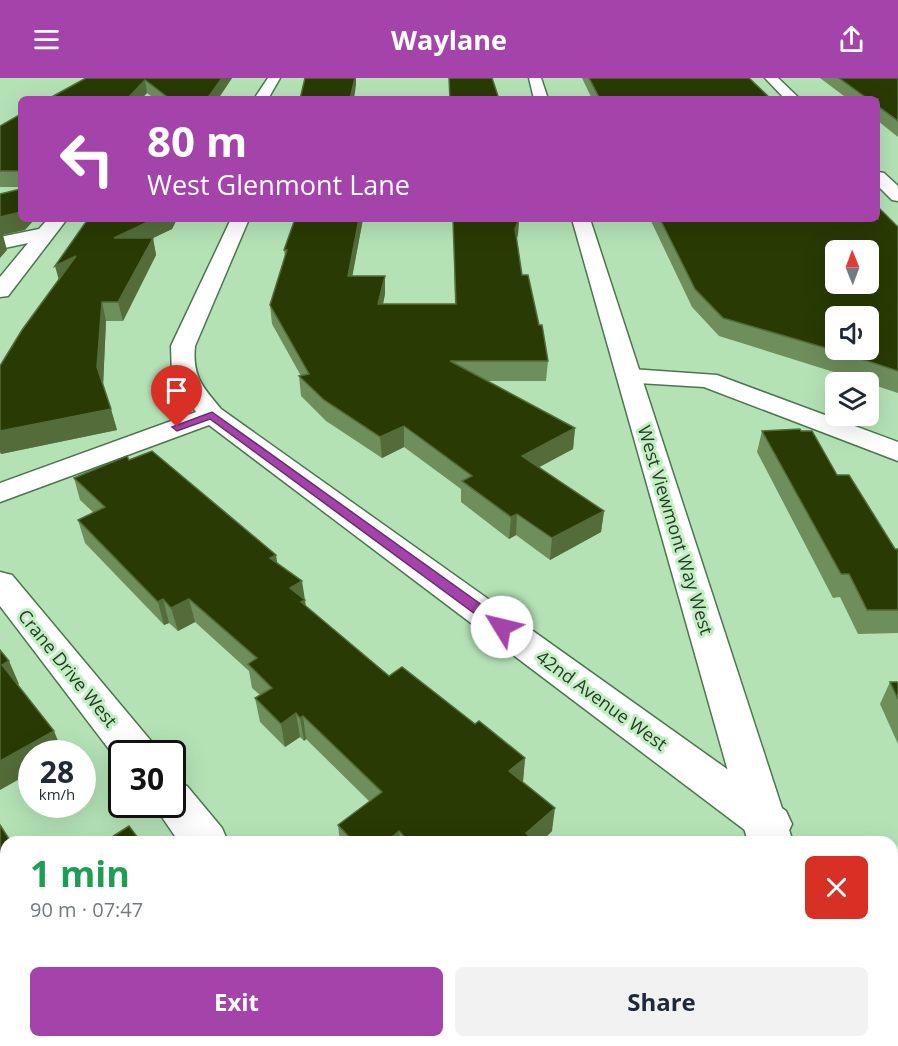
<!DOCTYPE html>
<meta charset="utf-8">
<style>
body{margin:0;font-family:"Open Sans",sans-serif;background:#f2f2f3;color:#1f2937;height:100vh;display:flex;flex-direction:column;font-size:22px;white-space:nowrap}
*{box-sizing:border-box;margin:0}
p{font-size:20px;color:#747a83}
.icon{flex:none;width:33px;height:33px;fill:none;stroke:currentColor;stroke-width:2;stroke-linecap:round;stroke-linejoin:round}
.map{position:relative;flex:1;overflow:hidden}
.details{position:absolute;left:0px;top:758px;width:898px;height:212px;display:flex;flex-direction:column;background:#fff;border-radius:18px 18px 0 0;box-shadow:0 6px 24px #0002}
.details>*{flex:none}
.hud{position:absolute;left:18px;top:18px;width:862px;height:126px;border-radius:9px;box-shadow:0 6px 24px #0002;background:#a443aa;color:#fff;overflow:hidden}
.needle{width:39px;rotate:359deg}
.fabs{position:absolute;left:825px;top:162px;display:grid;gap:12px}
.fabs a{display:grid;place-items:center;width:54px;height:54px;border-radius:9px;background:#fff;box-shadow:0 6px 24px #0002;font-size:30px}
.speed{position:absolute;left:18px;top:662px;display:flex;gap:12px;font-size:30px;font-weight:700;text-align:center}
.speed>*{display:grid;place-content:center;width:78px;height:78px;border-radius:50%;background:#fff;box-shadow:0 6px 24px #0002;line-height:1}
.speed small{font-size:15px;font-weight:400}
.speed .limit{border:3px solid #111;border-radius:9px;background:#fff;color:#111}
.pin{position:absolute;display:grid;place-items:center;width:51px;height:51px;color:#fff;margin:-62px -26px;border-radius:50% 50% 50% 0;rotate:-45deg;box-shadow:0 0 6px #0007}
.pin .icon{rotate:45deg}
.me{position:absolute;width:66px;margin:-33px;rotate:306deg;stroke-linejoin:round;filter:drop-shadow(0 0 4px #0008)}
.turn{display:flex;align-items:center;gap:21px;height:126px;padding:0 30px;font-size:27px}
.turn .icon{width:78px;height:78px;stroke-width:2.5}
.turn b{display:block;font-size:42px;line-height:51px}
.round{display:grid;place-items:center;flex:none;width:63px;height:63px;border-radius:9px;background:#f2f2f3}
.overview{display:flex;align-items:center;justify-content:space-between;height:102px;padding:0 30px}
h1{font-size:36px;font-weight:700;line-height:45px;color:#1e9e55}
.cta{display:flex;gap:12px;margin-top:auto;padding:12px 30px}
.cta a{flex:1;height:69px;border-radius:9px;background:#a443aa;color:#fff;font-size:24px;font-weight:700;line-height:69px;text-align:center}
.cta a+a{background:#f2f2f3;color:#1f2937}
header{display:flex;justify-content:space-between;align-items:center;height:78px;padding:0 30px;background:#a443aa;color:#fff;font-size:27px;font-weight:700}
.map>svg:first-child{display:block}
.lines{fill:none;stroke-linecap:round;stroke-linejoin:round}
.street-casing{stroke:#4c764e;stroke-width:3}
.secondary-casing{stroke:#4c764e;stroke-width:3}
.street{fill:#fff;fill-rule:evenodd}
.secondary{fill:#fff;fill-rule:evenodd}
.wall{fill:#6e8e5c}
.shaded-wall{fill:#536c39}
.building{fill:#293a04;stroke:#536c39;stroke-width:1.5;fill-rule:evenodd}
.route{fill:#a443aa;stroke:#6b2c6e;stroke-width:1.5}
.labels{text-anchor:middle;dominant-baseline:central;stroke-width:6;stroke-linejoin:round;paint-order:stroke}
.street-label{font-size:18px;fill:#273a28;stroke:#c1efc2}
</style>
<header><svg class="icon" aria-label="menu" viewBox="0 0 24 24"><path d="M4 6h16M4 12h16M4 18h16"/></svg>Waylane<svg class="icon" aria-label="share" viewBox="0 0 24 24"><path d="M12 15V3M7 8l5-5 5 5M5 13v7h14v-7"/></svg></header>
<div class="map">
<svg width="898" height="968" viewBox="0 0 898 968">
<rect width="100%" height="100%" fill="#b4e2b5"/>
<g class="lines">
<g class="street-casing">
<g id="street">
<polygon points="268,0 280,0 268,21 254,21"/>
<polygon points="765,0 778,0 800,21 785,21"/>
<polygon points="878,94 884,95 898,108 898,123 892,122 878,108"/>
<polygon points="48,141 67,141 8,218 0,219 0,199 28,165 0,171 0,159 39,151"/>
<path d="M231,141H249L195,268C192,299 203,309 221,331L786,733L792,746L786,759L774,764L754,759L209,347L0,424V405L196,334L172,298L171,268Z"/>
<polygon points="631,291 717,297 898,364 898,383 704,309 622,304 618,299 622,294"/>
<polygon points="0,494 12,497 151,663 157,675 122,675 121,687 0,528"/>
<polygon points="172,703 187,708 222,750 228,764 179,764 153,726 172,726"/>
<polygon points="892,841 898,843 898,893 892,890"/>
<polygon points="339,963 395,963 397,968 342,968"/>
</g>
</g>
<g class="secondary-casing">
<g id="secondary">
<polygon points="529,0 541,0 548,21 534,21"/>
<polygon points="572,141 590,141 793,764 748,764"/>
<polygon points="814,963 868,963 870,968 816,968"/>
</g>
</g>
<use href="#street" class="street"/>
<use href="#secondary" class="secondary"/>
</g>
<g class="wall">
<polygon points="86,0 232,0 218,21 155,21 147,15 141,21 48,21"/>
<polygon points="582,0 749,0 771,21 592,21"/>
<polygon points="820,0 898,0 898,59 878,43 878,21 848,21"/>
<polygon points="21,36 21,109 0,109 0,48"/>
<polygon points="88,141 177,141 172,151 153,160 156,177 123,243 106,243 103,306 117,352 1,376 59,201"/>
<polygon points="363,141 352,198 385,198 385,216 383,226 455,226 453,141 519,141 518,156 517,161 522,197 539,247 548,283 546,303 486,303 575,350 573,371 538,389 604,433 601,454 550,482 516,457 509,461 461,424 461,411 404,369 382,380 326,343 301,318 299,298 301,298 272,246 270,227 285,178 284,172"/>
<polygon points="650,141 878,141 898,149 898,315 837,295 719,258 692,229"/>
<polygon points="762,353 837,397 895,471 898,471 898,555 858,556 840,519 833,520 757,374"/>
<polygon points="129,382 277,485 304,521 306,529 389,598 475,646 525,680 523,704 552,753 541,764 340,764 338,747 370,724 306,661 304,663 300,659 285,669 260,644 255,620 260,617 252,610 249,593 195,544 178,553 169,545 164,547 85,465 78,442 94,435 80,422 74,400"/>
<polygon points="890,604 898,604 898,666 880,626"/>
<polygon points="526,963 692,963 698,968 526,968"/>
</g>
<g class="shaded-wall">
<polygon points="222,0 232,0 218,21 207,21"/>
<polygon points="355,0 356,0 356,7 354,21 350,21"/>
<polygon points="145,2 147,15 141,21 127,21"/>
<polygon points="21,134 21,141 35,141 25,152 3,157 7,172 0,180 0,139"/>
<polygon points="154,141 177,141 172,151 153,160 156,177 123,243 118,224 114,160"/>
<polygon points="359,141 363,141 349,216 348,198"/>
<polygon points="519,141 518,156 515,168 515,151"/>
<polygon points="76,178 60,206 55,188"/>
<polygon points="385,198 385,216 379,244 378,226"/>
<polygon points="102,224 106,243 103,310 97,289"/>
<polygon points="111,331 117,352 1,376 0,374 0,353"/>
<polygon points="404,348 404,369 382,380 380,359"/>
<polygon points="575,350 573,371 521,399 522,378"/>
<polygon points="604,433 601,454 550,482 552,460"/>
<polygon points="517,436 516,457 509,461 511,439"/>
<polygon points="276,477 280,500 270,480"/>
<polygon points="302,503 305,522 308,545 290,510"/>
<polygon points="163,521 169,545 164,547 158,524"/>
<polygon points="189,521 195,544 178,553 171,530"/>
<polygon points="9,583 19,606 12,609 2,587"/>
<polygon points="296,635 300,659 285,669 281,646"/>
<polygon points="303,638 306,661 304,663 300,640"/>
<polygon points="54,653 63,675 32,675 32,694 0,712 0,683"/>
<polygon points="525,680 523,703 508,716 509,693"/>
<polygon points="555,730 552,753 541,764 525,764 526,755"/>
<polygon points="399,753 400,764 386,764"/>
</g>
<g class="building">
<polygon points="86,0 222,0 207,21 170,21 145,2 127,21 48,21"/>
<polygon points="305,0 355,0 350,21 300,21"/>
<polygon points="449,0 492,0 499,21 450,21"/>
<polygon points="589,0 749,0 771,21 600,21"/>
<polygon points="839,0 898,0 898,43 878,28 878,21 868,21"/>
<polygon points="21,36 21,93 0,93 0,48"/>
<polygon points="21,111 21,134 0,139 0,116"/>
<path d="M878,129L898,149V293L843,275L723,240L695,211L660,141H878ZM836,172H868V206H836ZM836,238H868V272H836Z"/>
<polygon points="88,141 154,141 114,160 153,160 118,224 102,224 97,289 111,331 0,353 0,288 22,252 76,178 55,188"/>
<polygon points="295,141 359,141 348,198 385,198 378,226 456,226 453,141 519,141 515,151 522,197 528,197 539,247 542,247 548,283 450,283 575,350 522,378 604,433 552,460 517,436 511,439 462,403 472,398 404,348 380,359 324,322 299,298 309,296 270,227 287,172 284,172"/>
<polygon points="800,351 801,353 812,353 837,397 849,397 895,471 898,471 898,532 867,532 849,496 841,496 762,353"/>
<polygon points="152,373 276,477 270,480 302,503 290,510 305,522 301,524 389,598 402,589 475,646 479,643 525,680 509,693 555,730 526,755 535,764 409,764 399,753 386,764 354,764 338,747 382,714 303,638 300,640 296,635 281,646 255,620 272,610 248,586 257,580 189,521 171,530 163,521 158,524 78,442 105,429 74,400 127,378 129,382"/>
<polygon points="0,572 9,583 2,587 54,653 0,683"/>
<polygon points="890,604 898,604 898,621"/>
<polygon points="0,747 11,764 6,764 6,963 119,963 122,968 0,968"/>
<polygon points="129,748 141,764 104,764"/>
<polygon points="165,963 190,963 194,968 159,968"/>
<polygon points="538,963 692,963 698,968 543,968"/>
</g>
<polygon class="route" points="212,334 507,545 509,549 507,552 497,552 210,341 177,353 172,349"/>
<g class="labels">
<g class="street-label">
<text transform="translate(676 452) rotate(73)">West Viewmont Way West</text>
<text transform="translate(68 590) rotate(51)">Crane Drive West</text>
<text transform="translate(602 622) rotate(36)">42nd Avenue West</text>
</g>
</g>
</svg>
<div class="fabs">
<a><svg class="needle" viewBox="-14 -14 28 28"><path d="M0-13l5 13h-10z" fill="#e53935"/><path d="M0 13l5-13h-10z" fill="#747a83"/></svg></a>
<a><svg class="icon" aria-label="sound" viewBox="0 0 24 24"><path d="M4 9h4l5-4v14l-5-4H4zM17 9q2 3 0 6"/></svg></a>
<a><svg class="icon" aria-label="layers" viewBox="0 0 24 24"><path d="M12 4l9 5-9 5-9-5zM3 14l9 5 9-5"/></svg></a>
</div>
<div class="speed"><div>28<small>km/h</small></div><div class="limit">30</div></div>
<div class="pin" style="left:177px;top:349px;background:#d93025"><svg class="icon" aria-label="arrive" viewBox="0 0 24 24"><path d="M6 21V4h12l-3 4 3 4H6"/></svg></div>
<svg class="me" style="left:502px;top:549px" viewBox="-20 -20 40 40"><circle r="19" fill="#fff"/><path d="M0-13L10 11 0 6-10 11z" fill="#a443aa"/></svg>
<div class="hud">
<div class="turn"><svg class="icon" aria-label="left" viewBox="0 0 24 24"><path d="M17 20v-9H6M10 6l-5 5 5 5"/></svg><div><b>80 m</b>West Glenmont Lane</div></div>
</div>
<section class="details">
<div class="overview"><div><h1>1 min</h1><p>90 m · 07:47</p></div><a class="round" style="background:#d93025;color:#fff"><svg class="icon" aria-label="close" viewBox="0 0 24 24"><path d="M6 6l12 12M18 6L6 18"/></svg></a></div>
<div class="cta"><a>Exit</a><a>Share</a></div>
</section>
</div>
